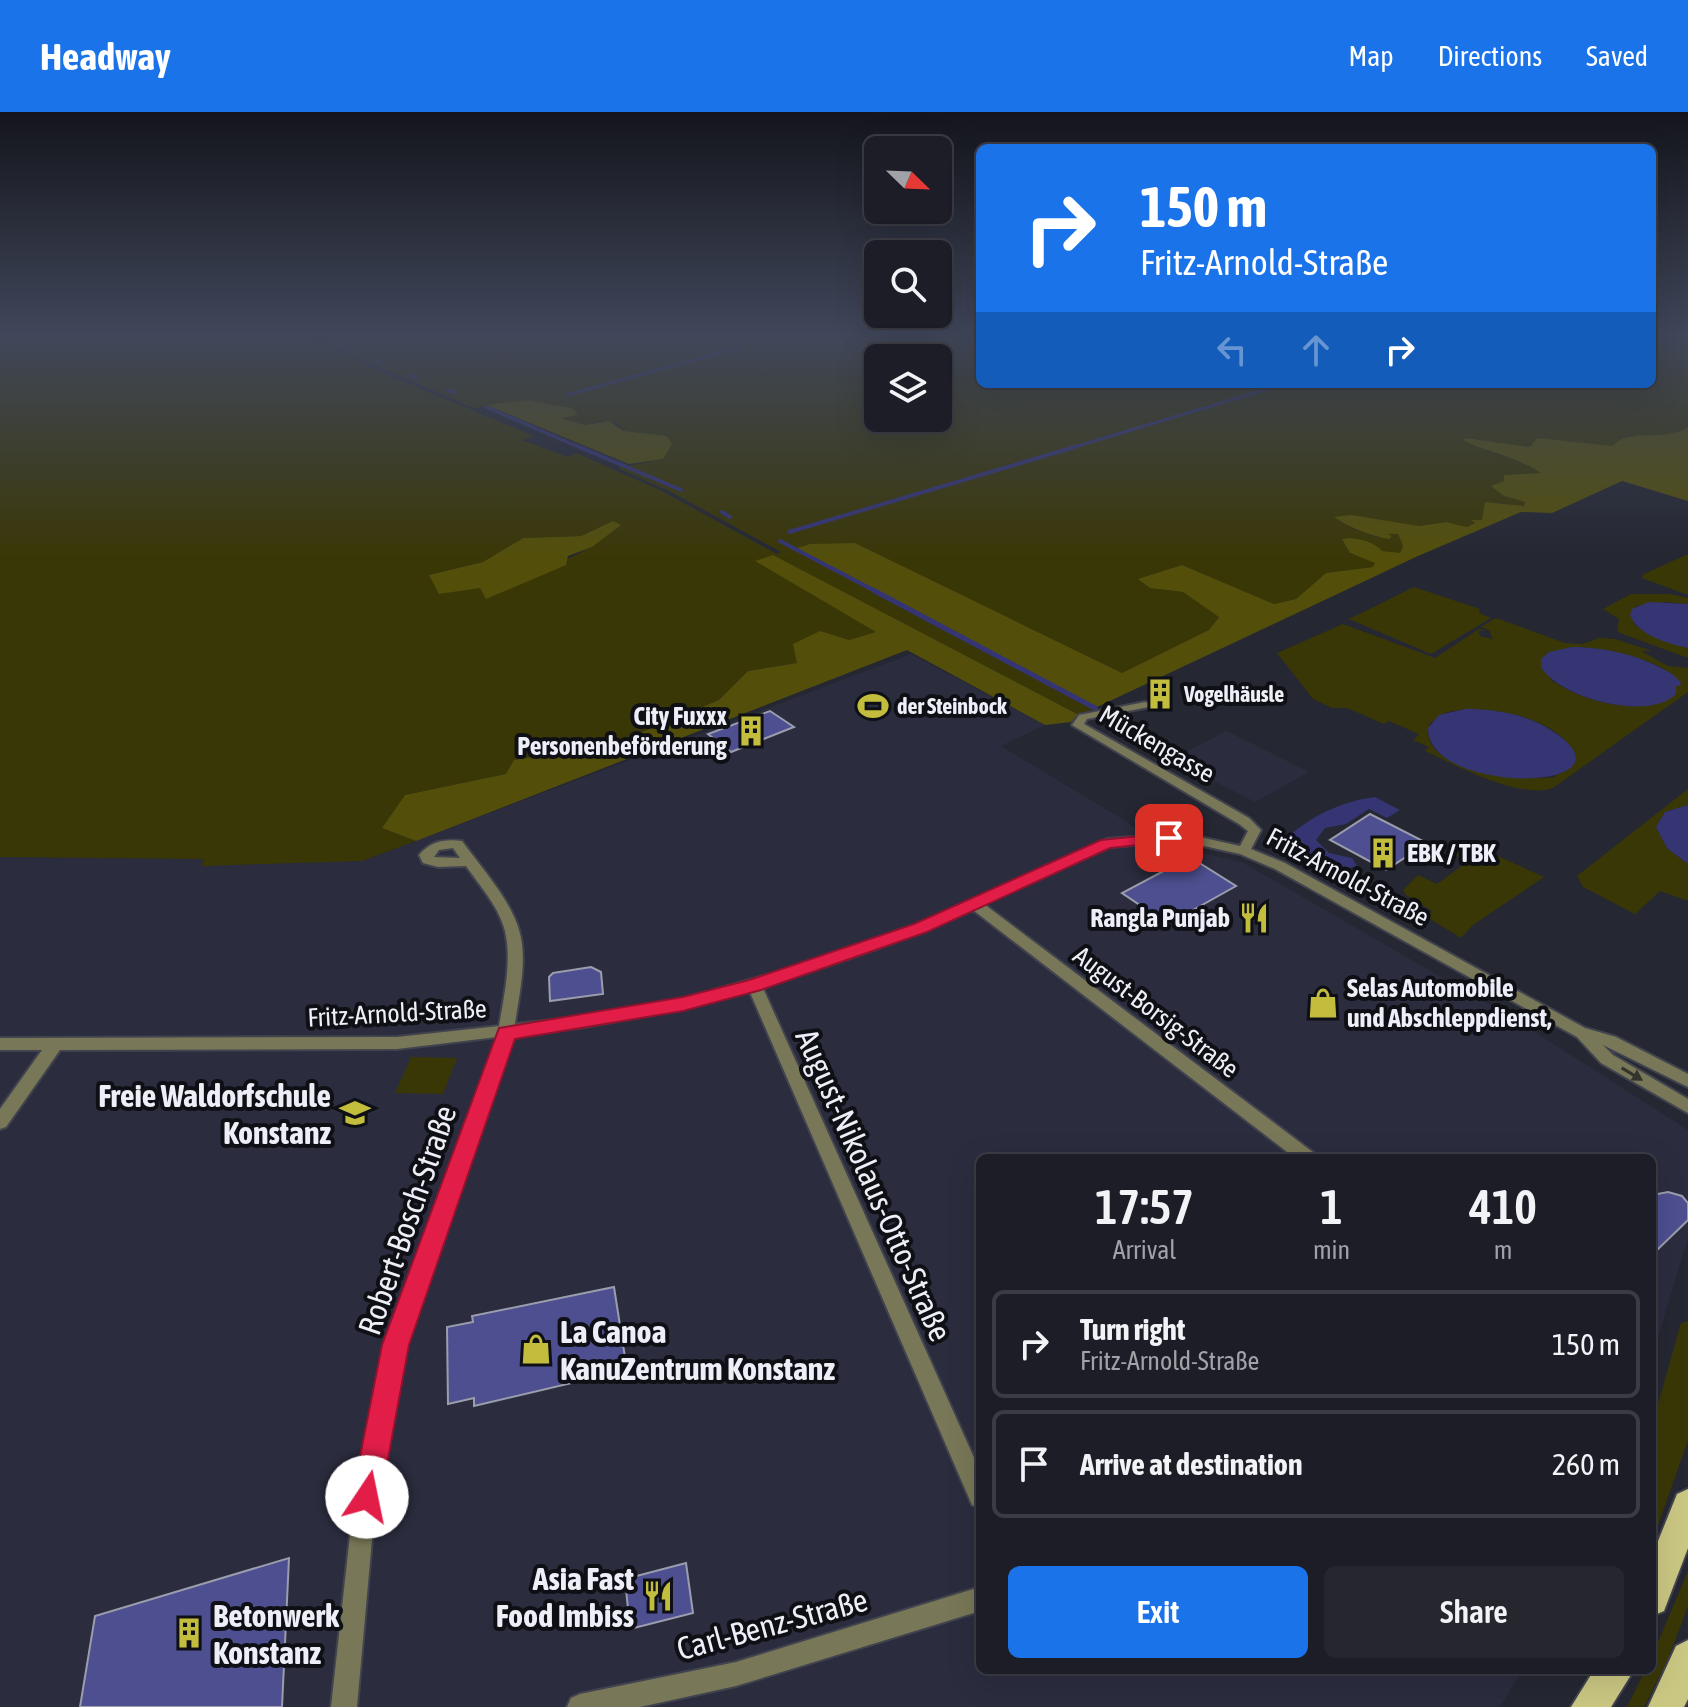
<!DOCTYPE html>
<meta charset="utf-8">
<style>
body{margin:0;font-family:"Asap Condensed",sans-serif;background:#25262e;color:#f1f3f6;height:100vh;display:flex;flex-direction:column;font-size:30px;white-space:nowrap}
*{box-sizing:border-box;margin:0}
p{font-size:26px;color:#a0a2a7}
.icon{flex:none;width:44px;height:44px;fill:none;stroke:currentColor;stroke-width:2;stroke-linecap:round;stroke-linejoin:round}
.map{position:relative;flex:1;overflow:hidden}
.panel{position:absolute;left:976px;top:1042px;width:680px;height:520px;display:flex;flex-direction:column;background:#1c1d26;border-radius:12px;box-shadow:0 8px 32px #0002,0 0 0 2px #3a3b43}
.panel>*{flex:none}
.banner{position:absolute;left:976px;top:32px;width:680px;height:244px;border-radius:12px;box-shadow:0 8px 32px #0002,0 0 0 2px #3a3b43;background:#1a73e8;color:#fff;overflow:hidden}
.needle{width:52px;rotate:113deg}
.buttons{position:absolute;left:864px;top:24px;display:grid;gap:16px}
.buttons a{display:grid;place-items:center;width:88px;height:88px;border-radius:12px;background:#1c1d26;box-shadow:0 8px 32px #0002,0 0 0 2px #3a3b43;font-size:40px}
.pin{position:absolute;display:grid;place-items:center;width:68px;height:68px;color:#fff;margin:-34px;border-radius:16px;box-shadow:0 4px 12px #0006}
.me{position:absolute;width:88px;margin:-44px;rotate:11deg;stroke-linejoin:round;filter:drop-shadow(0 0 6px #0008)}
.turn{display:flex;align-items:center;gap:28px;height:168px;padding:0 32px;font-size:36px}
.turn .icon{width:104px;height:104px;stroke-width:2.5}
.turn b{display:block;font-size:56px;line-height:68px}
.lanes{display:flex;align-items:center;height:76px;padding:0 32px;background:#0003;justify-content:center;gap:40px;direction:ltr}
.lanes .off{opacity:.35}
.eta{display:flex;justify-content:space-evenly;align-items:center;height:136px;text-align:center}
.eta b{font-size:48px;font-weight:600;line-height:56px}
.primary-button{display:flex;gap:16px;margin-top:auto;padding:16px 32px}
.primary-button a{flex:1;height:92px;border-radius:12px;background:#1a73e8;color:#fff;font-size:32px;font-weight:600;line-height:92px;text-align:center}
.primary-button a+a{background:#25262e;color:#f1f3f6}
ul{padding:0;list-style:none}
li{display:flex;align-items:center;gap:24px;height:108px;margin:0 16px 12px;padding:0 16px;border:4px solid #3a3b43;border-radius:12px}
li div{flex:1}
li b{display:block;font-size:30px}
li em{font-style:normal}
header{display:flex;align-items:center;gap:48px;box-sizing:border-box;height:112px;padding:0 40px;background:#1a73e8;color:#fff}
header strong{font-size:38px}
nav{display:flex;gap:44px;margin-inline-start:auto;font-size:28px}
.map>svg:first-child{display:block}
.built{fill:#2b2c3e}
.green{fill:#3a3707;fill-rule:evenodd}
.forest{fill:#534f0b}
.water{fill:#353574}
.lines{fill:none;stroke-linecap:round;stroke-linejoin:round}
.stream-far2{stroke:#353574;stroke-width:3}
.stream-far1{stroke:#353574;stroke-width:4}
.stream{stroke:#353574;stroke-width:5}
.building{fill:#4d4f90;stroke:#9b9dac;stroke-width:2}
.street-casing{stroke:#41434e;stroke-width:4}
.primary-casing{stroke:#41434e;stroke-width:4}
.street{fill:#787757;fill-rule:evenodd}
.primary{fill:#cac783;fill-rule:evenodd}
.oneway{fill:#34342c}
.route{fill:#e11d48;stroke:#92132f;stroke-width:2}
.labels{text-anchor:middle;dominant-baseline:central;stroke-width:8;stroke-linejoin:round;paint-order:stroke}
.far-poi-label{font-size:22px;font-weight:bold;fill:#edeef7;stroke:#0f1015;text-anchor:start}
.poi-label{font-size:26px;font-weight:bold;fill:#edeef7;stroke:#0f1015;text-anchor:end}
.street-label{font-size:26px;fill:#edeef7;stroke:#0f1015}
.near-poi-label{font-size:32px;font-weight:bold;fill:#edeef7;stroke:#0f1015;text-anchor:end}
.near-street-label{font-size:32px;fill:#edeef7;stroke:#0f1015}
</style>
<header>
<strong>Headway</strong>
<nav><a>Map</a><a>Directions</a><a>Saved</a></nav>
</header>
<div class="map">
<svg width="1688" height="1595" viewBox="0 0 1688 1595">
<rect width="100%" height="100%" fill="#252732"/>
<g class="built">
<polygon points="911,542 1045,613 1001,634 1124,708 1161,736 1176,735 1242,750 1516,908 1688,1018 1688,1126 1652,1245 1652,1046 980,1046 980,1558 1522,1558 1500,1595 0,1595 0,745 205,747 201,753 362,749"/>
<polygon points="1226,619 1243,627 1309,660 1255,690 1204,664 1192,654 1173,647"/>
</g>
<g class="green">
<path d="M0,222H308L369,255L534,324L522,328L568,345L576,341L660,378L777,442L781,440L669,379L618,356L663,347L667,324L624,319L617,311L602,309L585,313L558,305L572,296L527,288L474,296L346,241L314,222H980V272H1652V222H1688V315L1668,325L1630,324L1613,334L1530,335L1466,326C1480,340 1521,347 1543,362L1504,363V384L1526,390L1524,395L1498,391L1482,408L1467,415L1446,410L1419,414L1335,406L1354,417L1380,426L1390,420L1398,422L1403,434L1400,441H1350L1376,451L1373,455L1326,461L1296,487L1274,492L1182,453L1139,467L1151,476L1183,480L1219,504L1210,518L1122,561L855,431L795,437L1095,596L1079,603L773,443L877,520L849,528L797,551L748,559L719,588L587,643L571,638L514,648L507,662L405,683L382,716L416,729L362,749L201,754L204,747L0,745ZM878,246H938V306H878ZM613,409L592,435L486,486L480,476L429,463L483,450L523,426L581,424Z"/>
<polygon points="1688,442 1688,483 1642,466 1644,462"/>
<polygon points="1414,475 1480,497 1479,501 1491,506 1431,542 1349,507"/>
<polygon points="1631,482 1670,482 1688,486 1688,492 1667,490 1636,494 1634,512 1649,523 1688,536 1688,546 1620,521 1617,518 1619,507 1603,497"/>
<path d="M1496,506L1565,531L1583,532L1599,526L1615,527L1652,539H1641L1668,554L1688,556V580L1553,676C1520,688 1455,653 1425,639L1429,635L1413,628L1419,622L1389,609L1384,612L1347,596H1332L1313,587L1277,541L1343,512L1435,546L1479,517L1487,519H1478L1480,524L1493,527L1489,518L1481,515ZM1572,535C1599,535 1659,546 1676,567V582C1640,605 1585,591 1551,568L1544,544ZM1465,597C1502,597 1554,606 1574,640L1555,665C1527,670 1413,659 1430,611L1447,600Z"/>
<polygon points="1688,677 1688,693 1665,700 1656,715 1667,736 1688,752 1688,789 1660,779 1635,802 1583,775 1577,764"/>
<polygon points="1471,732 1544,765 1473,813 1461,826 1425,804 1432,799 1406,783 1403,778 1418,763 1437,772 1467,750 1451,741"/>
<polygon points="411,945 457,946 443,982 395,981"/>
<polygon points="1688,1209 1688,1328 1652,1431 1652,1313 1681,1211"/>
<polygon points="1688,1459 1688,1494 1668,1547 1644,1595 1627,1595 1645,1558 1652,1558 1652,1544"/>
</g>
<g class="forest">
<polygon points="527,288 572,296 578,303 561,306 585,313 609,309 624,319 667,324 672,332 663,347 629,352 486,293"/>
<path d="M1688,315V389L1622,369L1552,401L1521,400L1418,444L1095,596L794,437L810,432L855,431L1122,561L1209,518L1219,505L1183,480L1150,476L1138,467L1182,453L1274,492L1296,487L1326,461L1373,455L1375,451L1350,441L1342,427C1354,424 1375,430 1382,439L1400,441L1403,434L1398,422H1387L1392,424L1389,427C1370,424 1350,416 1334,405L1351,403L1419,414L1446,410L1467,415L1475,411L1471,408H1482L1485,390L1524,394L1525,390L1504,384L1491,374L1504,369V363L1541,361C1517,345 1488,341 1463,328L1466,326L1530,335L1537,326L1613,334C1627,315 1666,331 1688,315Z"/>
<polygon points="613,409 621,413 592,435 568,444 566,453 486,487 480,476 439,482 429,463 483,450 523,426 581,424"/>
<polygon points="773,443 1079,603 1071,610 1045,613 907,538 416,729 382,716 405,683 506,662 514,648 571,638 587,643 719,588 748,559 797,551 793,532 820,519 849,528 876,520 755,449"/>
</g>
<g class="water">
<path d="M1649,490L1688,492V536C1667,531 1639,524 1630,503L1632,497Z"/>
<path d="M1572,535C1606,535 1643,544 1672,562C1675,564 1678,568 1681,570L1680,574H1676V582C1649,610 1559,586 1541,555V547L1549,540Z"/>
<path d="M1465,597C1497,597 1532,603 1558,623C1637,680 1428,684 1428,616L1439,603Z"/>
<path d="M1375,685L1400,698L1387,706L1369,697L1346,712L1325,716L1316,728L1329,741L1352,746L1357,754L1336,759L1305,743L1285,727C1310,705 1341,689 1375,685Z"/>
<polygon points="1688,693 1688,752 1667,736 1656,715 1665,700"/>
</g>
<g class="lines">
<g class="stream-far2">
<polyline points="325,222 350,237"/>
<polyline points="376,249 384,252"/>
<polyline points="409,263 416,266"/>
<polyline points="447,278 455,281"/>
<polyline points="567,283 738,236 749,222"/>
<polyline points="486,295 581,336"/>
<polyline points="1071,336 1284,272"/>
</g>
<g class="stream-far1">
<polyline points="577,334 681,378"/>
<polyline points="722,400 730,405"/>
<polyline points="789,420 1078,334"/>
<polyline points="780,429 877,480"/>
</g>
<polyline class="stream" points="873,478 1095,596"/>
</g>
<g class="building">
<polygon points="770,599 794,615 731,640 708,622"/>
<polygon points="1370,702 1427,731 1386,758 1330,728"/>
<polygon points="1190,745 1236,774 1168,812 1122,781"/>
<polygon points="591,855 601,860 603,882 550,889 549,865 553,861"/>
<polygon points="1668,1080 1682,1084 1688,1091 1688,1108 1652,1143 1652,1083"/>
<polygon points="614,1175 627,1258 474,1294 474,1286 448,1292 447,1215 473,1210 472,1204"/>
<polygon points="289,1446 282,1595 80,1595 95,1504"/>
<polygon points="686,1451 693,1501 630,1517 625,1467"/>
</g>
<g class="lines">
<g class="street-casing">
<g id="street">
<path d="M1145,590L1149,591V595L1087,607L1084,612L1249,706L1261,718L1251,737L1285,751L1585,916L1616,925L1688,962V975L1603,933L1613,943L1688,987V1001L1601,951L1577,925L1275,757L1240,742L1204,734L1169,730L1110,735L984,792L1314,1041L1317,1046H1295L973,798C905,829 834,853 762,874L980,1359V1396L972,1393L749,878L683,897L584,915L513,924L406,1233L374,1405L357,1595H331L352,1405L386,1233L497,925L397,937L60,938L6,1015L0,1017V997L42,938H0V926L397,925L499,914C504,884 512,849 505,819C499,795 480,774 466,754L438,755L423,751L419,743C431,729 444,727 462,729C480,754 510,787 519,818C528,847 519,883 515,912L584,905L683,887L812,850L916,813L1107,727L1169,722L1204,726L1240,734L1248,719L1239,712L1072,613L1079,603ZM453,736L460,746L434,745L439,738Z"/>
<polygon points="980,1475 980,1499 736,1574 640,1595 567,1595 571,1586 580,1582 736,1550"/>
</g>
</g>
<g class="primary-casing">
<g id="primary">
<polygon points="1688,1377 1688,1436 1664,1499 1652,1504 1652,1444 1677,1382"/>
<polygon points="1688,1528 1688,1587 1684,1595 1648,1595 1676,1534"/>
<polygon points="1594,1558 1634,1558 1611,1595 1571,1595"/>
</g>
</g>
<use href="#street" class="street"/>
<use href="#primary" class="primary"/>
</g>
<defs><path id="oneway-solid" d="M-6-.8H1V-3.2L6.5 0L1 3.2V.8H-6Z" transform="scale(2)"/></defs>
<use class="oneway" href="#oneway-solid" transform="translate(1632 962) rotate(31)"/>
<linearGradient id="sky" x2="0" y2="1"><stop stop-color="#14151c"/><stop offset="0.5" stop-color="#40475a"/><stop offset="1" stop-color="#40475a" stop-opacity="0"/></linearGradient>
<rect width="1688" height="445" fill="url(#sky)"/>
<polygon class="route" points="1169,721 1175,722 1177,726 1175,729 1110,736 927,820 761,878 683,899 515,927 409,1233 381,1385 377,1395 367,1399 357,1395 352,1385 382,1233 499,916 683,885 749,868 914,812 1101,728"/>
<defs>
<g id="building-bare" transform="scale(2.4)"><path d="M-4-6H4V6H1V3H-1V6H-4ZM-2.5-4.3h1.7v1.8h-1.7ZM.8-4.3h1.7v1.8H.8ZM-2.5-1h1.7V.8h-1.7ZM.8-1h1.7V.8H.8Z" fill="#c3bd3e" stroke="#0f1015" stroke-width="2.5" paint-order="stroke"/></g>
<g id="stadium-bare" transform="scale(2.4)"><path d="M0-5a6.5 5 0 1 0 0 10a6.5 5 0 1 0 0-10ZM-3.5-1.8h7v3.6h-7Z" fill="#c3bd3e" stroke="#0f1015" stroke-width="2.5" paint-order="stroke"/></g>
<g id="restaurant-bare" transform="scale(2.4)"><path d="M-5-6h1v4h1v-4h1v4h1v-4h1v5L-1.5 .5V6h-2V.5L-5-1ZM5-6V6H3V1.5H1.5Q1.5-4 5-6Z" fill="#c3bd3e" stroke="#0f1015" stroke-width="2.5" paint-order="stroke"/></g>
<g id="shop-bare" transform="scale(2.4)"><path d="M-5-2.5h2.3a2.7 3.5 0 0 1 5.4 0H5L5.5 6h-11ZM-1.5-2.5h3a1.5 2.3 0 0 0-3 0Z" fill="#c3bd3e" stroke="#0f1015" stroke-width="2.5" paint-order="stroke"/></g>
<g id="school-bare" transform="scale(2.4)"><path d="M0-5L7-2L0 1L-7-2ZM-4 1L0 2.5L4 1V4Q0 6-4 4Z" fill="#c3bd3e" stroke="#0f1015" stroke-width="2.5" paint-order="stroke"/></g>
</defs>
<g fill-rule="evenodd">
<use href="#building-bare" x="1160" y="582"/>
<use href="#stadium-bare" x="873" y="594"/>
<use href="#building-bare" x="751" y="619"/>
<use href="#building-bare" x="1383" y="741"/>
<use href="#restaurant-bare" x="1254" y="806"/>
<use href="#shop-bare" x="1323" y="891"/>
<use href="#school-bare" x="355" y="1001"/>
<use href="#shop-bare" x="536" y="1237"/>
<use href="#restaurant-bare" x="658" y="1484"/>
<use href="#building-bare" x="189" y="1521"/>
</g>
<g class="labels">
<g class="far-poi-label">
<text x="1184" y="582">Vogelhäusle</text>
<text x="897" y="594">der Steinbock</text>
</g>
<g class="poi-label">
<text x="727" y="604">City Fuxxx<tspan x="727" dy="30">Personenbeförderung</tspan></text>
<text x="1407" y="741" text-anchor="start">EBK / TBK</text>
<text x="1230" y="806">Rangla Punjab</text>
<text x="1347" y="876" text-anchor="start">Selas Automobile<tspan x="1347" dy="30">und Abschleppdienst,</tspan></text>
</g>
<g class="street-label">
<text transform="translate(1157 632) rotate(30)">Mückengasse</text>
<text transform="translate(1348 765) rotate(28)">Fritz-Arnold-Straße</text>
<text transform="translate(1156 900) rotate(37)">August-Borsig-Straße</text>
<text transform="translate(397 901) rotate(-3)">Fritz-Arnold-Straße</text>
</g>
<g class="near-poi-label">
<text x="331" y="983">Freie Waldorfschule<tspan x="331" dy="37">Konstanz</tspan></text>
<text x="560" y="1219" text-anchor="start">La Canoa<tspan x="560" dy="37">KanuZentrum Konstanz</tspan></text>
<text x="634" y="1466">Asia Fast<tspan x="634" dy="37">Food Imbiss</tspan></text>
<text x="213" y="1503" text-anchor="start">Betonwerk<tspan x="213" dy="37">Konstanz</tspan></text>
</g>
<g class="near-street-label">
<text transform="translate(874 1073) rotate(66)">August-Nikolaus-Otto-Straße</text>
<text transform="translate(407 1108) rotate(-71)">Robert-Bosch-Straße</text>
<text transform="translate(772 1512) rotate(-15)">Carl-Benz-Straße</text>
</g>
</g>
</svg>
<div class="buttons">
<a><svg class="needle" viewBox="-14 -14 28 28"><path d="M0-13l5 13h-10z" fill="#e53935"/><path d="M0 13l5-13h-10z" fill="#a0a2a7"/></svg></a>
<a><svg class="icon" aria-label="search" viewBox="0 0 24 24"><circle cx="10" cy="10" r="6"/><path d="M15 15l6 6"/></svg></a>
<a><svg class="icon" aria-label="layers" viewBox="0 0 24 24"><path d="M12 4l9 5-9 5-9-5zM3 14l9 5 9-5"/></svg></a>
</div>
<div class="pin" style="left:1169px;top:726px;background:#d93025"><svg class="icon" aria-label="arrive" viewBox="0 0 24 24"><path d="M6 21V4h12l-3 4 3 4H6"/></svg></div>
<svg class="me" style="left:367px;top:1385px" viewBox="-20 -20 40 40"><circle r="19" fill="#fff"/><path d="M0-13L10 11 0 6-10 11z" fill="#e11d48"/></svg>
<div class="banner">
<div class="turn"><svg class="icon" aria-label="right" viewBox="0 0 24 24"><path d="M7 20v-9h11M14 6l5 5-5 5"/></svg><div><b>150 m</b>Fritz-Arnold-Straße</div></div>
<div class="lanes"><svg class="icon off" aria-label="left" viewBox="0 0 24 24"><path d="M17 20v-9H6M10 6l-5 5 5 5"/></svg><svg class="icon off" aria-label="ahead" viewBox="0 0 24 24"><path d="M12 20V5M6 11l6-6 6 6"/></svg><svg class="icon" aria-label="right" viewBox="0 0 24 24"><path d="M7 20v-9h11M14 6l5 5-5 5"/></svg></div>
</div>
<section class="panel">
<div class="eta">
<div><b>17:57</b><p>Arrival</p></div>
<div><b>1</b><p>min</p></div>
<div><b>410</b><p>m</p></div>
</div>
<ul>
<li><svg class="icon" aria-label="right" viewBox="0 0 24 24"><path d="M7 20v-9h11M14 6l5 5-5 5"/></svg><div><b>Turn right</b><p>Fritz-Arnold-Straße</p></div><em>150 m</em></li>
<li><svg class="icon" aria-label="arrive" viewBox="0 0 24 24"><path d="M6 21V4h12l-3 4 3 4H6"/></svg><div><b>Arrive at destination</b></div><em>260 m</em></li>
</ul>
<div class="primary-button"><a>Exit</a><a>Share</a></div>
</section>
</div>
